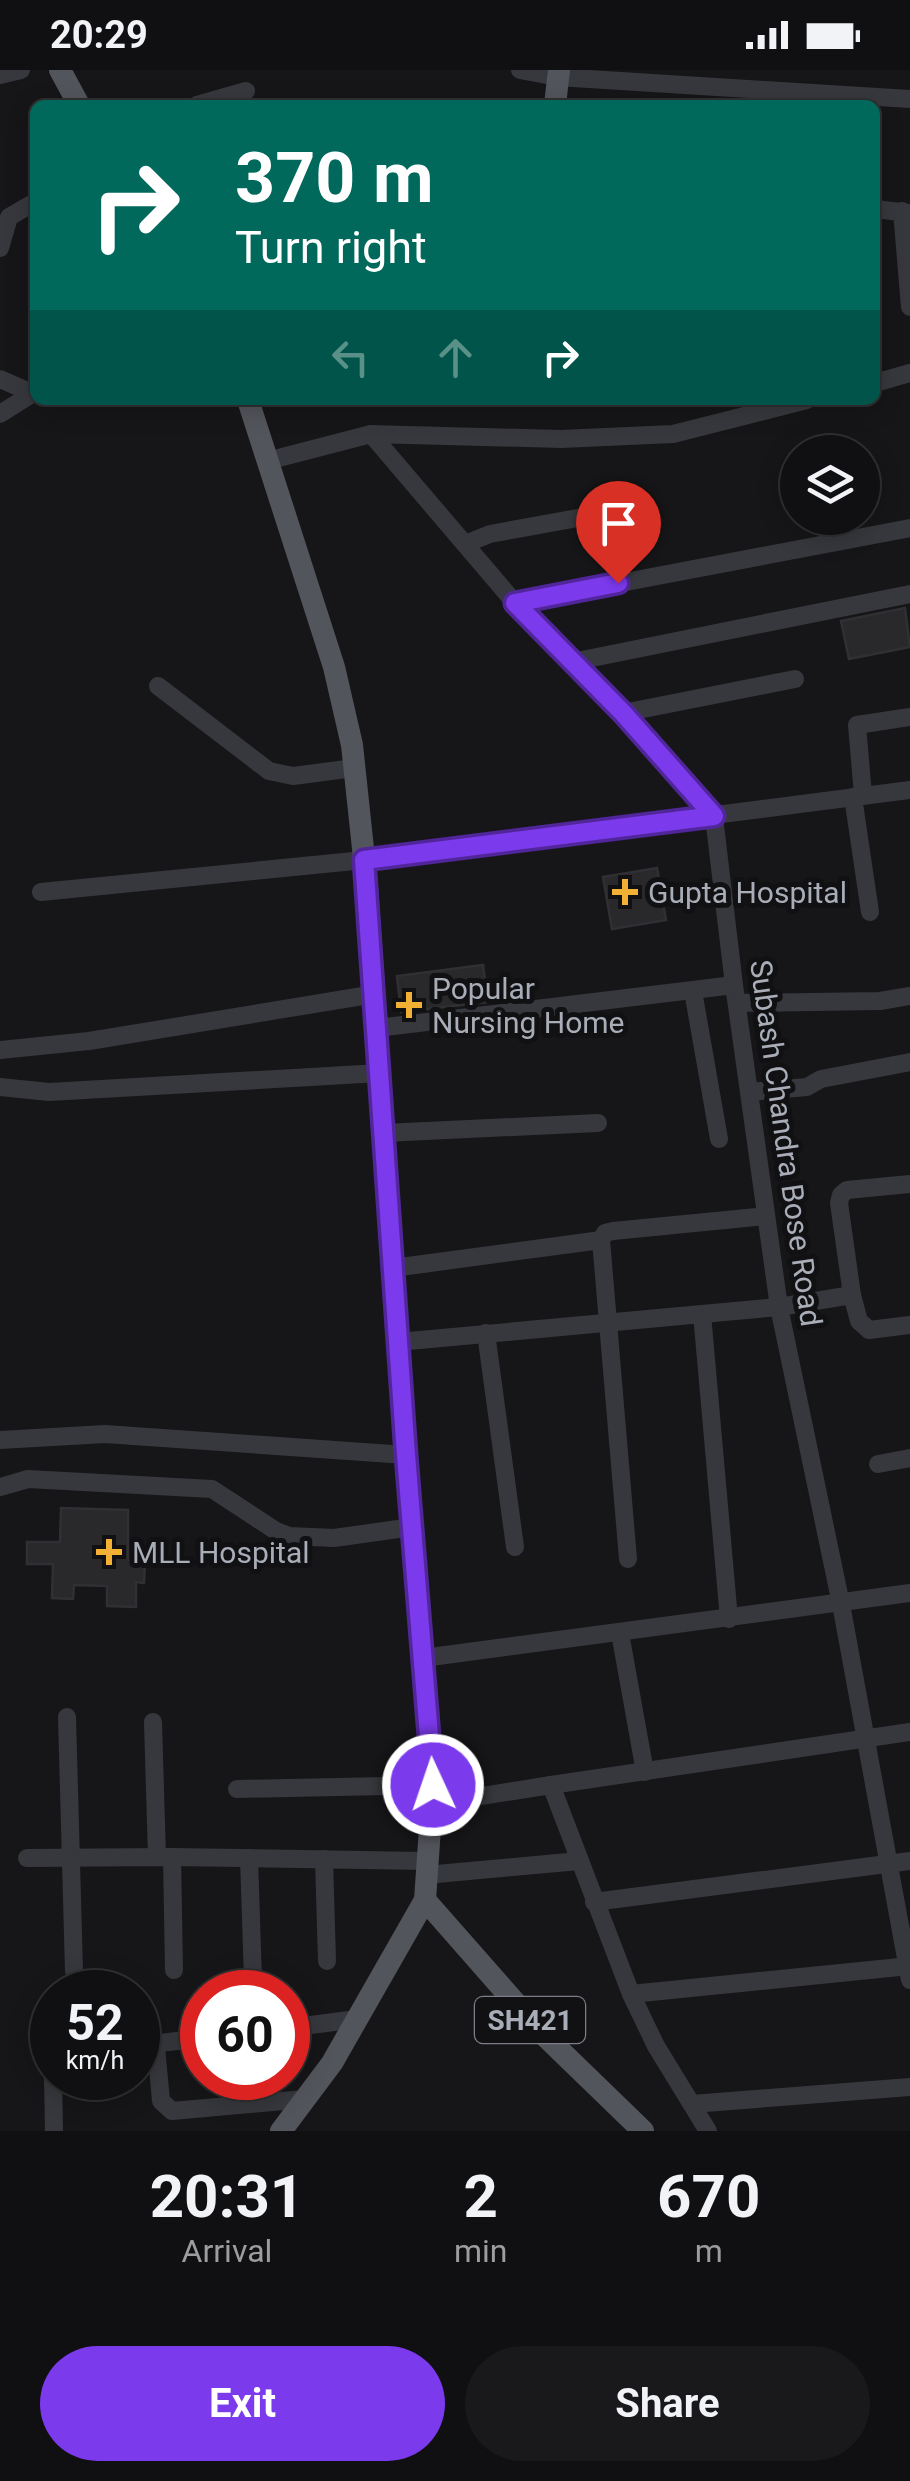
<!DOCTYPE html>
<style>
body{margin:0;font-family:Roboto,sans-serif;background:#19191b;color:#f1f3f6;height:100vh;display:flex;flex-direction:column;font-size:38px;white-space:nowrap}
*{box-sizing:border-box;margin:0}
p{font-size:32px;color:#9c9d9f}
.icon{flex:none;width:55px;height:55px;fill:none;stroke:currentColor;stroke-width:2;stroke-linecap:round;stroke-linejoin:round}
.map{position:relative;height:2061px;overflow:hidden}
.details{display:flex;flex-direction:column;background:#101012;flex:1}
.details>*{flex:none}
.hud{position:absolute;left:30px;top:30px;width:850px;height:305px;border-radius:15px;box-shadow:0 5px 25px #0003,0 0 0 2px #303032;background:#00695c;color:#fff;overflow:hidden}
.tools{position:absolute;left:780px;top:365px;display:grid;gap:20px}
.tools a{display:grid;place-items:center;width:100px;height:100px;border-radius:50%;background:#101012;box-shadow:0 5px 25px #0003,0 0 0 2px #303032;font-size:50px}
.speed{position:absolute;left:30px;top:1900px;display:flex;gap:20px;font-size:50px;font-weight:700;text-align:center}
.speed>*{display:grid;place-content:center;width:130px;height:130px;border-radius:50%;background:#101012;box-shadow:0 5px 25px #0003,0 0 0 2px #303032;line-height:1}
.speed small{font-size:25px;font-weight:400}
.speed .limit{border:15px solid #d22;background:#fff;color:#111}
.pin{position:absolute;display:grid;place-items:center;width:85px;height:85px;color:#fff;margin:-102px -42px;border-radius:50% 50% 50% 0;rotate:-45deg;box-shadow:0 0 10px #0007}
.pin .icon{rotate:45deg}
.me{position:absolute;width:110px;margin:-55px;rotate:357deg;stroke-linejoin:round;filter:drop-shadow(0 0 8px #0008)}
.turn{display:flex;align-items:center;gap:35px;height:210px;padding:0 40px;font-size:45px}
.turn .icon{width:130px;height:130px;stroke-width:2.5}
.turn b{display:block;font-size:70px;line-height:85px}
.lanes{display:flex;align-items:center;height:95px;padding:0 40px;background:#0003;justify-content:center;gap:50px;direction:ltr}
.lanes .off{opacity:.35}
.eta{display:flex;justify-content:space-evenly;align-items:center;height:170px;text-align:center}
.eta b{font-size:60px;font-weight:700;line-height:70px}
.cta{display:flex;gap:20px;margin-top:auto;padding:20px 40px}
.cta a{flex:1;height:115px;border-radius:60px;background:#7c3aed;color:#fff;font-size:40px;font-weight:700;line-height:115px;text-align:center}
.cta a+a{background:#19191b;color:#f1f3f6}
.status{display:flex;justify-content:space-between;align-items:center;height:70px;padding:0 50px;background:#101012;direction:ltr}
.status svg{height:28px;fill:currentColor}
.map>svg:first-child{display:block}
.building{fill:#29292c;stroke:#303034;stroke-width:2.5}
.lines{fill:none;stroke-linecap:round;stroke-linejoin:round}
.minor{stroke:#37383d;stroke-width:18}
.major{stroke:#53555c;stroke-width:22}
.route-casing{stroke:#51269a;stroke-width:25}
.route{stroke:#7c3aed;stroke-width:18}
.poi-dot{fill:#f2b134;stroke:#111113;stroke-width:4}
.labels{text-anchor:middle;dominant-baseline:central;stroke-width:10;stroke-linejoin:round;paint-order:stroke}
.shield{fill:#111113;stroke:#7b7e86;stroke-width:2.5}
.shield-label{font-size:28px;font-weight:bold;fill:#a8adb8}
.poi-label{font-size:30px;fill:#a8adb8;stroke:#111113;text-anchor:start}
.street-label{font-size:30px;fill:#a8adb8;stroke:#111113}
</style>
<div class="status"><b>20:29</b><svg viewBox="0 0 49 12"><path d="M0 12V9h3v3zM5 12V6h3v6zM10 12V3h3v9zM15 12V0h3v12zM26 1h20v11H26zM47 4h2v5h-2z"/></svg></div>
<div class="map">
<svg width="910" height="2061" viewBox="0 0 910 2061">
<rect width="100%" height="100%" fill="#161618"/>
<g class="building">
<polygon points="905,538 910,577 849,589 841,551"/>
<polygon points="657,798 666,850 612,859 603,807"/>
<polygon points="483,895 488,932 401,942 397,906"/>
<polygon points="61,1438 128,1440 128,1490 145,1491 144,1513 136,1512 136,1537 107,1536 107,1516 74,1515 73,1529 52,1528 53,1494 27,1494 27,1472 60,1472"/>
</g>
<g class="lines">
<g class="minor">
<polyline points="520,0 557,7 910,29"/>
<polyline points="0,5 21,0"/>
<polyline points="197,35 246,21"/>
<polyline points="875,139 909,143"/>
<polyline points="902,141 910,237"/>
<polyline points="0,178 9,147 35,132"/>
<polyline points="0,309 32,323"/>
<polyline points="875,313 910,303"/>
<polyline points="0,344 35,322"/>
<polyline points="371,364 515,533 623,643 714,747 734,915 779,1237 841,1534 910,1910"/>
<polyline points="267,391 371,364 561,369 673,364 807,330"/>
<polyline points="465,474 490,464 633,438"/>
<polyline points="515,533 910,458"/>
<polyline points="572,592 910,524"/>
<polyline points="158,616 269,701 293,706 354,698"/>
<polyline points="623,643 795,609"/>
<polyline points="863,725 857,655 910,647"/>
<polyline points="853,727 870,842"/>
<polyline points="41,822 364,790 910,720"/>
<polyline points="693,921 719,1069"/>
<polyline points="737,933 880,931 910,926"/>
<polyline points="377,958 734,915"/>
<polyline points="0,980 89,971 375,924"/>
<polyline points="0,1017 49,1022 380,1003"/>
<polyline points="749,1022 807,1017 821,1009 910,992"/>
<polyline points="384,1063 598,1053"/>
<polyline points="393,1198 601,1170"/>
<polyline points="852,1225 839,1133 841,1125 847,1120 910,1114"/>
<polyline points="702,1244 779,1237 852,1225 859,1251 869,1260 910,1255"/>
<polyline points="486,1263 515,1477"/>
<polyline points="398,1272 702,1244 729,1549"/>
<polyline points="0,1370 105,1364 406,1385"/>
<polyline points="878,1394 910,1388"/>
<polyline points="0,1417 28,1409 212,1419 276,1461 289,1466 334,1468 412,1457"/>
<polyline points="628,1489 601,1170 605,1163 613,1161 766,1146"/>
<polyline points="620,1563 645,1702"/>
<polyline points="423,1588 910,1523"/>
<polyline points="67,1647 74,1901"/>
<polyline points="153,1652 157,1787"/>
<polyline points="237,1719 433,1715"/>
<polyline points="431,1734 551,1715"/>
<polyline points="172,1787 174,1900"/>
<polyline points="27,1788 172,1787 426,1791"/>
<polyline points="249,1788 253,1910"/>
<polyline points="324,1789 327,1891"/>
<polyline points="426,1805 579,1791"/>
<polyline points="594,1832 910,1791"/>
<polyline points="631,1924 910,1896"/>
<polyline points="288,1958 357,1949"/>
<polyline points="202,1968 160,1973 156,1977 161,2031 172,2041 305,2029"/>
<polyline points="53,2008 54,2061"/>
<polyline points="692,2034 910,2017"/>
<polyline points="708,2061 656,1976 631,1924 551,1715 910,1662"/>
</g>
<g class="major">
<polyline points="60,0 79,35"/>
<polyline points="555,35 559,0"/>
<polyline points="248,330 334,597 352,675 367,816 406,1385 433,1715 425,1830 332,1993 281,2061"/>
<polyline points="425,1830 541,1962 643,2061"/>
</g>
</g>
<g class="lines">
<g class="route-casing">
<polyline id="route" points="433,1715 406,1385 364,790 714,746 623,643 515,533 618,513"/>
</g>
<use href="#route" class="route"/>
</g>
<g class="poi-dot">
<path d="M620 807h10v10h10v10h-10v10h-10v-10h-10v-10h10z"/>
<path d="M404 920h10v10h10v10h-10v10h-10v-10h-10v-10h10z"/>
<path d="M104 1467h10v10h10v10h-10v10h-10v-10h-10v-10h10z"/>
</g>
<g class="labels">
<rect class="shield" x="475" y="1927" width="110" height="46" rx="8"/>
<g class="shield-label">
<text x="530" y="1950">SH421</text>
</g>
<g class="poi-label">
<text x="648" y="822">Gupta Hospital</text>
<text x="432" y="918">Popular<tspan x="432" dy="34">Nursing Home</tspan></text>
<text x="132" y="1482">MLL Hospital</text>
</g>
<g class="street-label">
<text transform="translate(786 1073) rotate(82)">Subash Chandra Bose Road</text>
</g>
</g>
</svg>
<div class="tools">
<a><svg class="icon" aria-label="layers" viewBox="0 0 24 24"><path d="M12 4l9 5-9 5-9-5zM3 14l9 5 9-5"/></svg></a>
</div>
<div class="speed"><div>52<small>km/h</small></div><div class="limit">60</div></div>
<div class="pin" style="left:618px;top:513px;background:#d93025"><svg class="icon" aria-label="arrive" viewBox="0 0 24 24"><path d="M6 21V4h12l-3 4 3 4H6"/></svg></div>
<svg class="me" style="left:433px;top:1715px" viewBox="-20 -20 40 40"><circle r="17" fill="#7c3aed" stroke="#fff" stroke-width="3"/><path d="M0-11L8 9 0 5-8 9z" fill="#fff"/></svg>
<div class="hud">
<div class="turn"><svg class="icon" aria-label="right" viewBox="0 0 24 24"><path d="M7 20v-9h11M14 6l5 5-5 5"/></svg><div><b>370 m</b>Turn right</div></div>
<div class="lanes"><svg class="icon off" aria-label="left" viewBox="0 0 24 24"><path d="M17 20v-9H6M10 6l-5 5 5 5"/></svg><svg class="icon off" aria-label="ahead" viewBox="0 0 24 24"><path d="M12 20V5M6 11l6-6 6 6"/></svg><svg class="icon" aria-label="right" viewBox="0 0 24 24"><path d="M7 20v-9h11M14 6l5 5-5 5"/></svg></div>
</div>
</div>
<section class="details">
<div class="eta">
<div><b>20:31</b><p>Arrival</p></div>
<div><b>2</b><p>min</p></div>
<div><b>670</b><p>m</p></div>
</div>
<div class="cta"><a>Exit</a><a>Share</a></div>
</section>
